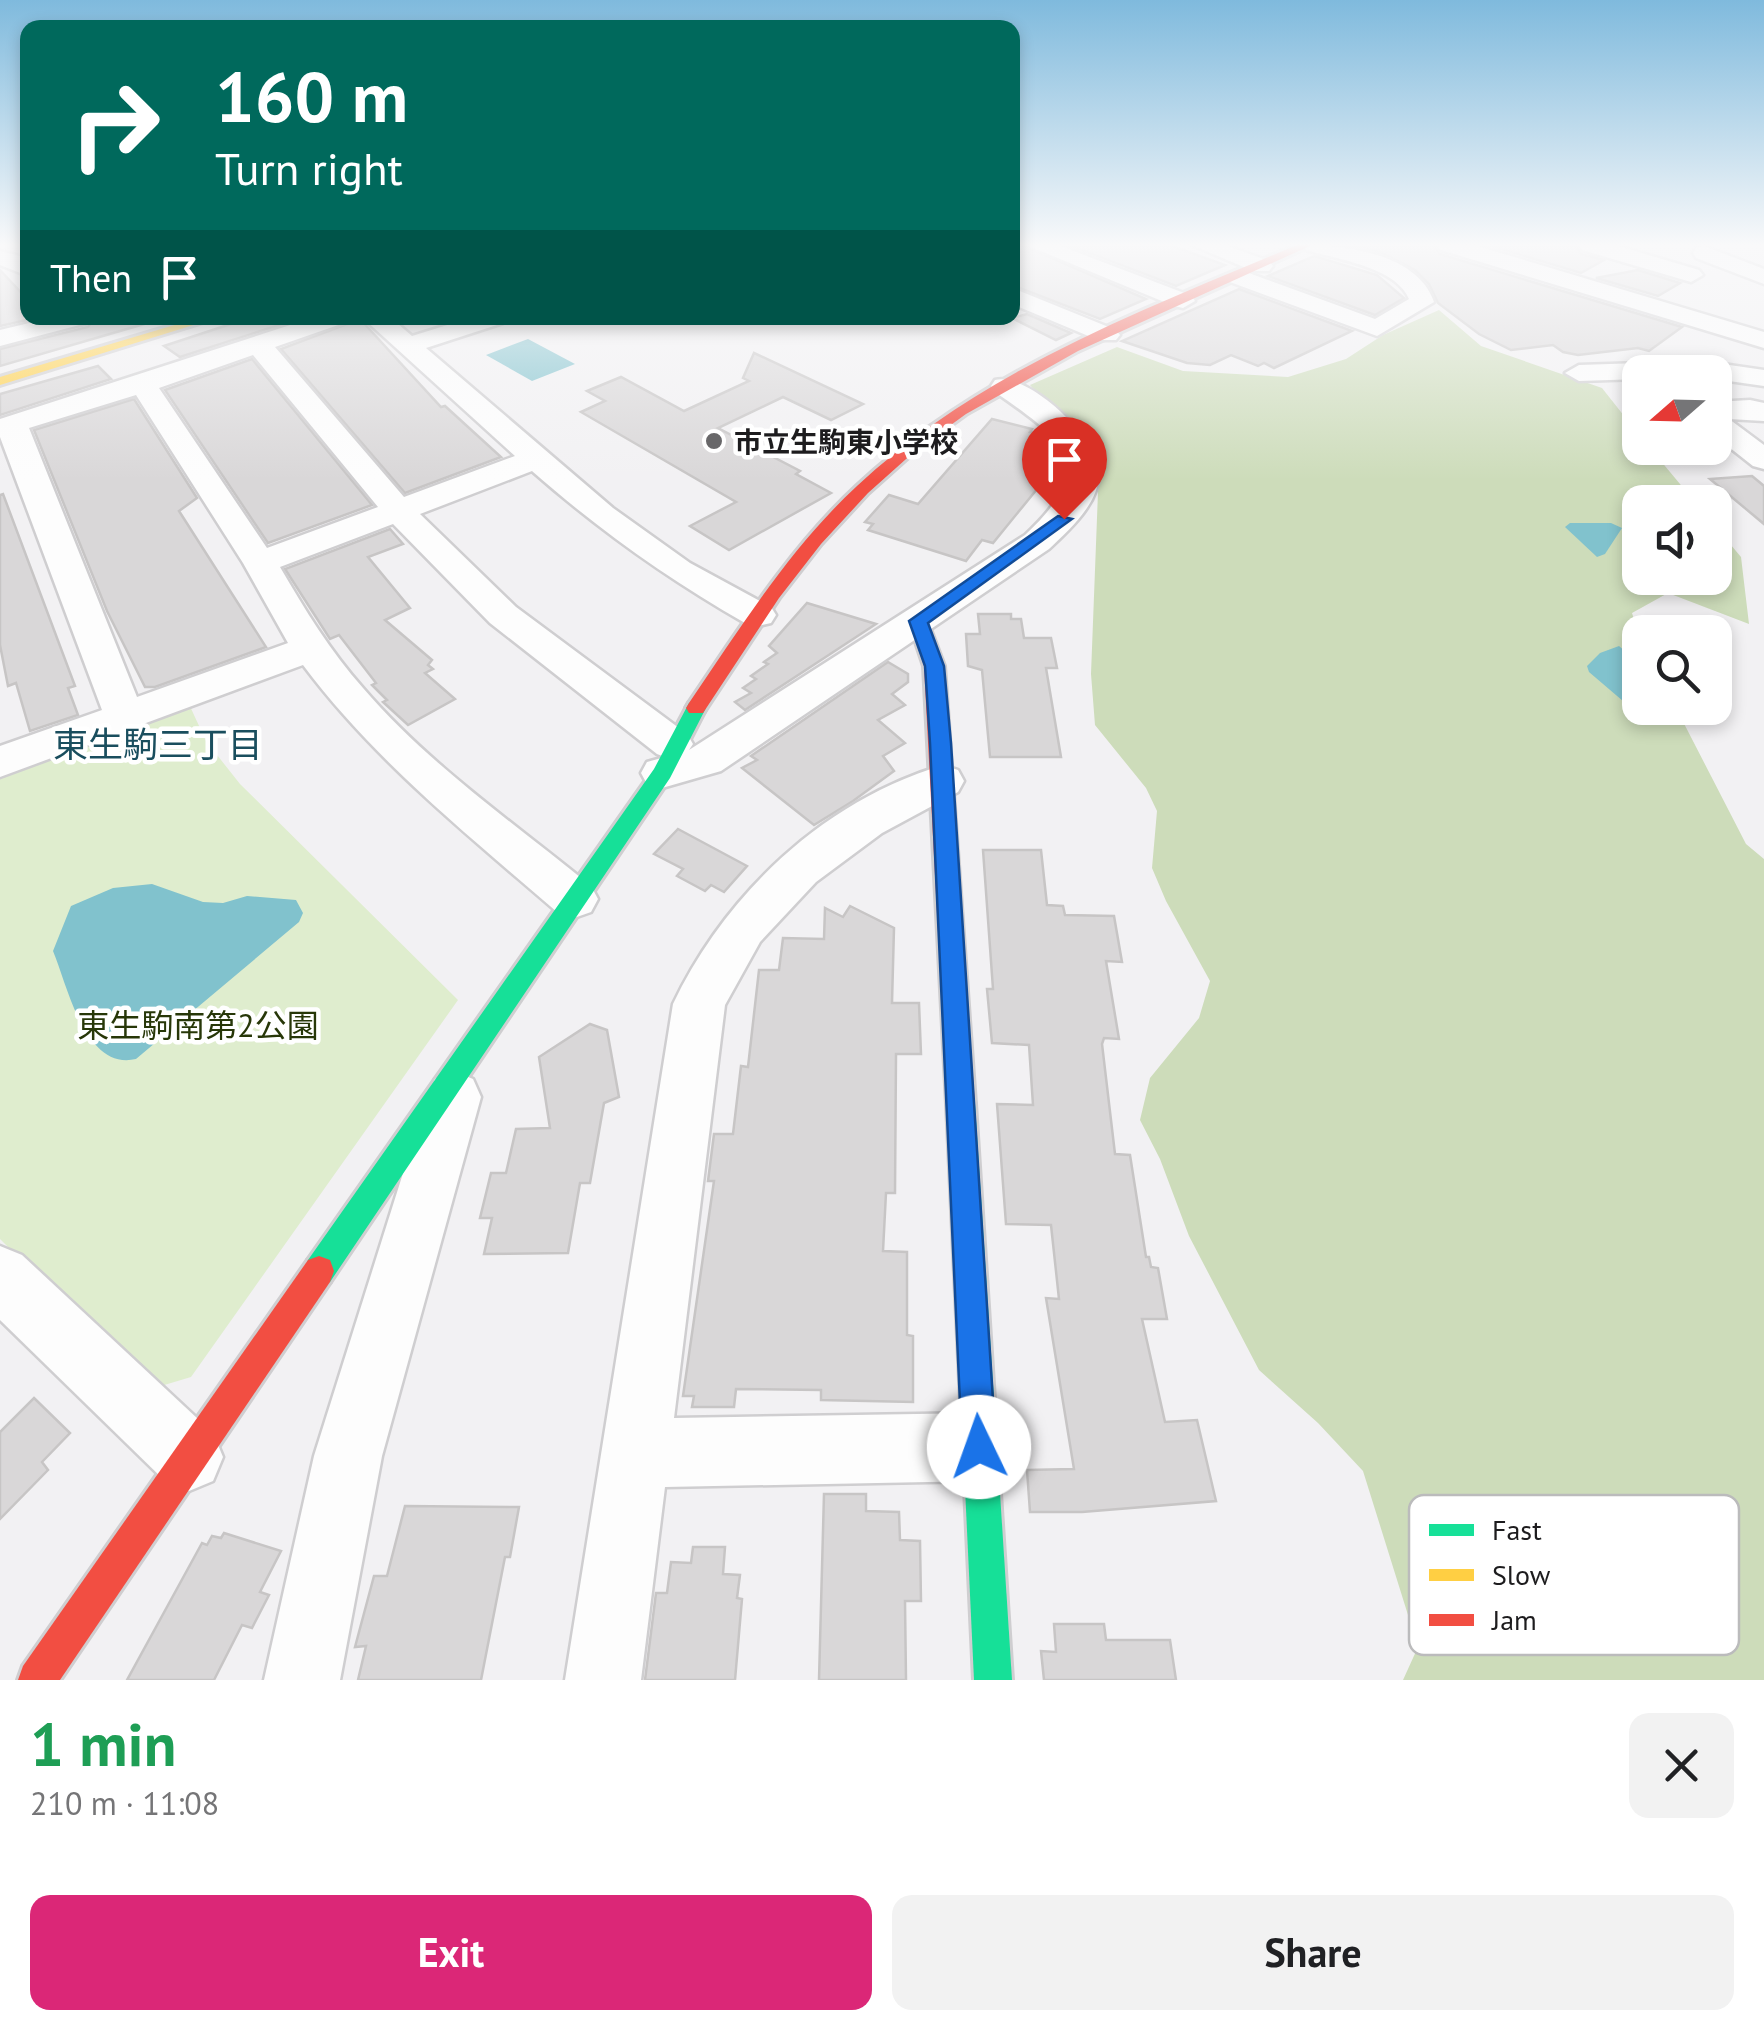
<!DOCTYPE html>
<meta charset="utf-8">
<style>
body{margin:0;font-family:"PT Sans","Noto Sans JP",sans-serif;background:#f2f2f2;color:#202124;height:100vh;display:flex;flex-direction:column;font-size:38px;white-space:nowrap}
*{box-sizing:border-box;margin:0}
p{font-size:32px;color:#757577}
.icon{flex:none;width:55px;height:55px;fill:none;stroke:currentColor;stroke-width:2;stroke-linecap:round;stroke-linejoin:round}
.map{position:relative;height:1680px;overflow:hidden}
.panel{display:flex;flex-direction:column;background:#fff;flex:1}
.panel>*{flex:none}
.top-card{position:absolute;left:20px;top:20px;width:1000px;height:305px;border-radius:20px;box-shadow:0 5px 15px #0003;background:#00695c;color:#fff;overflow:hidden}
.needle{width:65px;rotate:250deg}
.fabs{position:absolute;left:1622px;top:355px;display:grid;gap:20px}
.fabs a{display:grid;place-items:center;width:110px;height:110px;border-radius:20px;background:#fff;box-shadow:0 5px 15px #0003;font-size:50px}
.pin{position:absolute;display:grid;place-items:center;width:85px;height:85px;color:#fff;margin:-102px -42px;border-radius:50% 50% 50% 0;rotate:-45deg;box-shadow:0 0 10px #0007}
.pin .icon{rotate:45deg}
.me{position:absolute;width:110px;margin:-55px;rotate:357deg;stroke-linejoin:round;filter:drop-shadow(0 0 8px #0008)}
.turn{display:flex;align-items:center;gap:35px;height:210px;padding:0 30px;font-size:45px}
.turn .icon{width:130px;height:130px;stroke-width:2.5}
.turn b{display:block;font-size:70px;line-height:85px}
.then{display:flex;align-items:center;height:95px;padding:0 30px;background:#0003;gap:20px;font-size:38px}
.round{display:grid;place-items:center;flex:none;width:105px;height:105px;border-radius:20px;background:#f2f2f2}
.headline{display:flex;align-items:center;justify-content:space-between;height:170px;padding:0 30px}
h1{font-size:60px;font-weight:600;line-height:75px;color:#1e9e55}
.cta{display:flex;gap:20px;margin-top:auto;padding:20px 30px}
.cta a{flex:1;height:115px;border-radius:20px;background:#db2777;color:#fff;font-size:40px;font-weight:600;line-height:115px;text-align:center}
.cta a+a{background:#f2f2f2;color:#202124}
.map>svg:first-child{display:block}
.green{fill:#dfedce}
.forest{fill:#cddcba}
.water{fill:#81c2cd}
.building{fill:#d9d7d8;stroke:#c7c5c5;stroke-width:2.5}
.lines{fill:none;stroke-linecap:round;stroke-linejoin:round}
.street-casing{stroke:#cfced0;stroke-width:5}
.fast-casing{stroke:#cfced0;stroke-width:6}
.slow-casing{stroke:#cfced0;stroke-width:6}
.jam-casing{stroke:#cfced0;stroke-width:6}
.street{fill:#fdfdfd;fill-rule:evenodd}
.fast{fill:#16e098;fill-rule:evenodd}
.slow{fill:#ffcf43;fill-rule:evenodd}
.jam{fill:#f24e42;fill-rule:evenodd}
.route{fill:#1a73e8;stroke:#114b97;stroke-width:2.5}
.poi-dot{fill:#686769;stroke:#fff;stroke-width:4}
.labels{text-anchor:middle;dominant-baseline:central;stroke-width:9;stroke-linejoin:round;paint-order:stroke}
.far-poi-label{font-size:28px;font-weight:bold;fill:#1d1c1e;stroke:#fff;text-anchor:start}
.park-label{font-size:32px;fill:#273708;stroke:#fff}
.neighbourhood-label{font-size:35px;fill:#1a4e5e;stroke:#fff}
.key{fill:#fff;stroke:#bbbbbc;stroke-width:2.5}
.key-label{font-size:28px;fill:#1d1c1e}
</style>
<div class="map">
<svg width="1764" height="1680" viewBox="0 0 1764 1680">
<rect width="100%" height="100%" fill="#f2f1f3"/>
<polygon class="green" points="188,702 206,741 240,784 458,1000 191,1377 151,1389 0,1239 0,775"/>
<polygon class="forest" points="1439,310 1481,346 1602,388 1640,436 1640,448 1650,448 1695,502 1640,502 1640,578 1715,578 1715,526 1741,557 1749,624 1668,593 1632,613 1640,639 1640,708 1676,708 1746,844 1764,859 1764,1680 1403,1680 1418,1647 1363,1471 1318,1423 1259,1370 1189,1236 1160,1159 1140,1120 1150,1078 1199,1018 1210,981 1166,901 1152,868 1157,811 1146,788 1095,725 1091,674 1099,466 1030,385 1117,347 1183,371 1288,377 1346,359 1383,335"/>
<g class="water">
<polygon points="528,339 575,364 532,381 486,355"/>
<polygon points="1611,523 1622,528 1605,554 1597,557 1565,527 1570,523"/>
<polygon points="1619,646 1640,664 1640,708 1652,708 1637,713 1589,672 1587,666 1600,653"/>
<path d="M152,884L203,902L223,903L247,896L296,900L303,913L299,922L136,1059C85,1071 68,987 53,951L71,906L113,888Z"/>
</g>
<g class="building">
<polygon points="1012,245 1022,245 1146,299 1100,319 1012,285"/>
<polygon points="1069,245 1169,245 1225,265 1176,286"/>
<polygon points="1351,245 1434,245 1440,254 1682,327 1649,351 1638,348 1578,355 1563,352 1553,345 1511,350 1479,334 1438,303 1429,284 1415,270 1380,252"/>
<polygon points="1488,245 1575,245 1581,254 1604,260 1581,273"/>
<polygon points="1314,256 1377,275 1404,298 1375,315 1268,276"/>
<polygon points="0,270 28,300 28,318 36,318 0,326"/>
<polygon points="1638,270 1680,283 1658,296 1596,278"/>
<polygon points="1239,289 1352,331 1274,368 1264,363 1258,366 1231,355 1210,365 1187,363 1122,341"/>
<polygon points="1027,314 1071,333 1056,340 1012,318"/>
<polygon points="95,318 143,318 144,324 0,366 0,349 88,327"/>
<polygon points="249,318 301,318 180,357 164,346"/>
<polygon points="360,319 441,407 445,406 501,457 405,493 281,349"/>
<polygon points="754,353 863,404 831,420 783,397 718,428 800,471 796,474 831,493 729,550 690,526 736,502 581,412 605,401 587,391 621,377 684,411 749,381 743,378"/>
<polygon points="252,359 372,505 268,543 165,390"/>
<polygon points="98,366 111,379 0,415 0,394"/>
<polygon points="134,399 197,498 179,511 266,647 155,687 145,687 107,611 34,430"/>
<polygon points="992,419 1032,429 1030,432 1045,435 1057,451 1035,481 1042,483 993,543 982,540 966,561 868,530 873,524 865,522 889,495 918,504"/>
<polygon points="1752,476 1764,486 1764,524 1710,479"/>
<polygon points="3,494 75,686 68,688 78,715 30,731 16,683 8,686 0,645 0,495"/>
<polygon points="390,529 403,544 368,557 410,608 385,620 432,660 428,665 433,669 425,673 455,699 408,725 383,702 387,700 372,685 376,683 339,635 330,639 285,569"/>
<polygon points="807,603 876,624 745,710 735,702 751,693 743,688 756,679 751,676 768,664 764,662 777,653 769,646"/>
<polygon points="978,614 1011,614 1011,619 1021,619 1024,638 1051,638 1057,668 1046,668 1061,757 990,757 982,670 968,666 966,634 980,634"/>
<polygon points="888,662 908,674 908,682 892,694 905,705 878,720 905,743 883,756 894,771 853,801 814,825 742,768 757,760 751,756"/>
<polygon points="678,829 747,866 724,892 711,885 705,891 677,876 683,869 654,854"/>
<polygon points="983,850 1041,850 1047,905 1063,906 1065,915 1114,916 1122,962 1106,961 1119,1039 1104,1038 1102,1044 1115,1154 1130,1155 1146,1257 1149,1257 1151,1267 1158,1268 1167,1319 1142,1319 1165,1422 1197,1420 1216,1501 1082,1512 1030,1512 1027,1470 1074,1469 1046,1298 1059,1299 1051,1225 1006,1224 997,1104 1033,1105 1029,1045 992,1043 987,989 993,989"/>
<polygon points="850,906 894,928 892,1003 919,1003 921,1054 896,1054 895,1193 886,1193 883,1251 907,1252 907,1335 913,1336 913,1402 821,1400 821,1390 736,1389 734,1407 692,1407 694,1396 683,1396 714,1181 708,1181 714,1134 733,1134 741,1066 748,1067 759,970 779,970 783,938 824,939 825,908 843,917"/>
<polygon points="590,1024 607,1030 619,1097 604,1103 590,1183 580,1183 568,1253 484,1254 492,1218 480,1218 491,1173 506,1173 516,1129 550,1128 539,1057"/>
<polygon points="34,1398 70,1433 42,1462 48,1470 0,1519 0,1432"/>
<polygon points="824,1494 866,1494 866,1511 899,1512 900,1540 920,1541 921,1601 905,1601 906,1680 819,1680"/>
<polygon points="405,1506 519,1507 510,1557 505,1557 481,1680 358,1680 366,1646 355,1647 374,1576 387,1576"/>
<polygon points="224,1533 281,1551 260,1592 269,1595 252,1628 242,1625 214,1680 127,1680 202,1543 207,1545 212,1536 221,1538"/>
<polygon points="693,1547 725,1547 723,1574 740,1575 737,1598 742,1599 735,1680 645,1680 656,1593 667,1593 671,1562 691,1563"/>
<polygon points="1054,1624 1104,1624 1106,1640 1170,1640 1176,1680 1044,1680 1041,1651 1056,1652"/>
</g>
<g class="lines">
<g class="street-casing">
<g id="street">
<polygon points="1026,245 1058,245 1192,296 1195,301 1183,308 1174,306"/>
<polygon points="1192,245 1225,245 1269,261 1273,266 1269,271 1253,271"/>
<path d="M1303,245C1346,245 1418,254 1434,302L1377,336L1230,282L1226,277L1238,270L1246,272L1375,319L1409,299C1396,267 1336,259 1306,250Z"/>
<polygon points="1438,245 1474,245 1764,332 1764,348 1441,250"/>
<polygon points="1579,245 1615,245 1699,270 1703,275 1691,282 1582,250"/>
<polygon points="1704,246 1764,269 1764,284 1696,258 1693,253 1696,248"/>
<polygon points="0,251 28,258 28,276 0,265"/>
<polygon points="1012,288 1116,330 1120,335 1116,340 1098,340 1012,304"/>
<polygon points="50,318 91,318 87,323 0,346 0,330"/>
<path d="M312,318H348L344,323L275,347L404,497L515,456L363,318H391L412,336L470,318H506L503,323L426,348L613,508L690,563L771,607L776,615L771,623L758,626L745,623C668,579 599,530 532,471L420,514L516,607L687,734L693,744L689,750L1025,535C1100,465 1065,441 995,392L991,386L995,380C1028,372 1098,438 1099,472C1100,503 1069,530 1049,549L721,771L662,788L647,784L641,773L647,762L665,757L657,754L490,623L393,524L280,567C305,610 330,651 363,688C428,764 514,823 591,886L598,899L591,912L574,918L557,912C467,834 375,761 303,665L0,777V746L102,710L0,437V419ZM253,355L378,507L267,548L159,388ZM136,395L243,563L288,643L137,697L29,428Z"/>
<polygon points="1702,361 1764,370 1764,386 1715,379 1715,372 1640,372 1640,379 1579,381 1565,373 1579,365"/>
<polygon points="1750,400 1764,403 1764,421 1729,419 1764,445 1764,469 1753,466 1715,436 1715,402"/>
<path d="M943,765L958,770L964,781L958,792L882,833L816,882L760,942L725,1005L674,1418L979,1413L1003,1423L1013,1447L1003,1471L979,1481L665,1487L641,1680H565L673,1004C726,893 824,801 943,765Z"/>
<polygon points="454,1071 473,1079 481,1097 382,1456 340,1680 264,1680 314,1456 427,1097 435,1079"/>
<polygon points="0,1246 22,1255 213,1433 223,1457 213,1481 189,1491 165,1481 0,1320"/>
</g>
</g>
<g class="fast-casing">
<g id="fast">
<polygon points="696,701 706,708 670,778 330,1282 319,1286 308,1282 304,1271 308,1260 654,769 689,703"/>
<polygon points="961,1091 971,1095 975,1104 1012,1680 974,1680 947,1104 951,1095"/>
</g>
</g>
<g class="slow-casing">
<polygon id="slow" points="198,318 216,318 0,385 0,377"/>
</g>
<g class="jam-casing">
<g id="jam">
<path d="M1297,245H1312L1078,351L966,414L915,451L868,493L821,544L779,598L703,713H689L686,708L689,703C740,628 790,548 857,486C981,370 1143,310 1297,245Z"/>
<polygon points="918,615 927,621 944,666 975,1104 971,1113 961,1117 951,1113 947,1104 924,666 909,621"/>
<polygon points="319,1256 330,1260 334,1271 330,1282 60,1680 18,1680 23,1666 308,1260"/>
</g>
</g>
<use href="#street" class="street"/>
<use href="#fast" class="fast"/>
<use href="#slow" class="slow"/>
<use href="#jam" class="jam"/>
</g>
<linearGradient id="sky" x2="0" y2="1"><stop stop-color="#7fbadd"/><stop offset="0.51" stop-color="#f9f9fa"/><stop offset="1" stop-color="#f9f9fa" stop-opacity="0"/></linearGradient>
<rect width="1764" height="480" fill="url(#sky)"/>
<polygon class="route" points="1058,516 1072,519 928,623 944,666 951,743 996,1447 991,1459 979,1464 967,1459 962,1447 930,743 925,666 909,621"/>
<circle class="poi-dot" cx="714" cy="441" r="10"/>
<g class="labels">
<g class="far-poi-label">
<text x="734" y="441">市立生駒東小学校</text>
</g>
<g class="park-label">
<text x="198" y="1025">東生駒南第2公園</text>
</g>
<g class="neighbourhood-label">
<text x="158" y="744">東生駒三丁目</text>
</g>
</g>
<rect x="1409" y="1495" width="330" height="160" rx="15" class="key"/>
<rect x="1429" y="1524" width="45" height="12" fill="#16e098"/>
<rect x="1429" y="1569" width="45" height="12" fill="#ffcf43"/>
<rect x="1429" y="1614" width="45" height="12" fill="#f24e42"/>
<g class="key-label">
<text x="1492" y="1540">Fast</text>
<text x="1492" y="1585">Slow</text>
<text x="1492" y="1630">Jam</text>
</g>
</svg>
<div class="fabs">
<a><svg class="needle" viewBox="-14 -14 28 28"><path d="M0-13l5 13h-10z" fill="#e53935"/><path d="M0 13l5-13h-10z" fill="#757577"/></svg></a>
<a><svg class="icon" aria-label="sound" viewBox="0 0 24 24"><path d="M4 9h4l5-4v14l-5-4H4zM17 9q2 3 0 6"/></svg></a>
<a><svg class="icon" aria-label="search" viewBox="0 0 24 24"><circle cx="10" cy="10" r="6"/><path d="M15 15l6 6"/></svg></a>
</div>
<div class="pin" style="left:1064px;top:519px;background:#d93025"><svg class="icon" aria-label="arrive" viewBox="0 0 24 24"><path d="M6 21V4h12l-3 4 3 4H6"/></svg></div>
<svg class="me" style="left:979px;top:1447px" viewBox="-20 -20 40 40"><circle r="19" fill="#fff"/><path d="M0-13L10 11 0 6-10 11z" fill="#1a73e8"/></svg>
<div class="top-card">
<div class="turn"><svg class="icon" aria-label="right" viewBox="0 0 24 24"><path d="M7 20v-9h11M14 6l5 5-5 5"/></svg><div><b>160 m</b>Turn right</div></div>
<div class="then">Then<svg class="icon" aria-label="arrive" viewBox="0 0 24 24"><path d="M6 21V4h12l-3 4 3 4H6"/></svg></div>
</div>
</div>
<section class="panel">
<div class="headline"><div><h1>1 min</h1><p>210 m · 11:08</p></div><a class="round"><svg class="icon" aria-label="close" viewBox="0 0 24 24"><path d="M6 6l12 12M18 6L6 18"/></svg></a></div>
<div class="cta"><a>Exit</a><a>Share</a></div>
</section>
